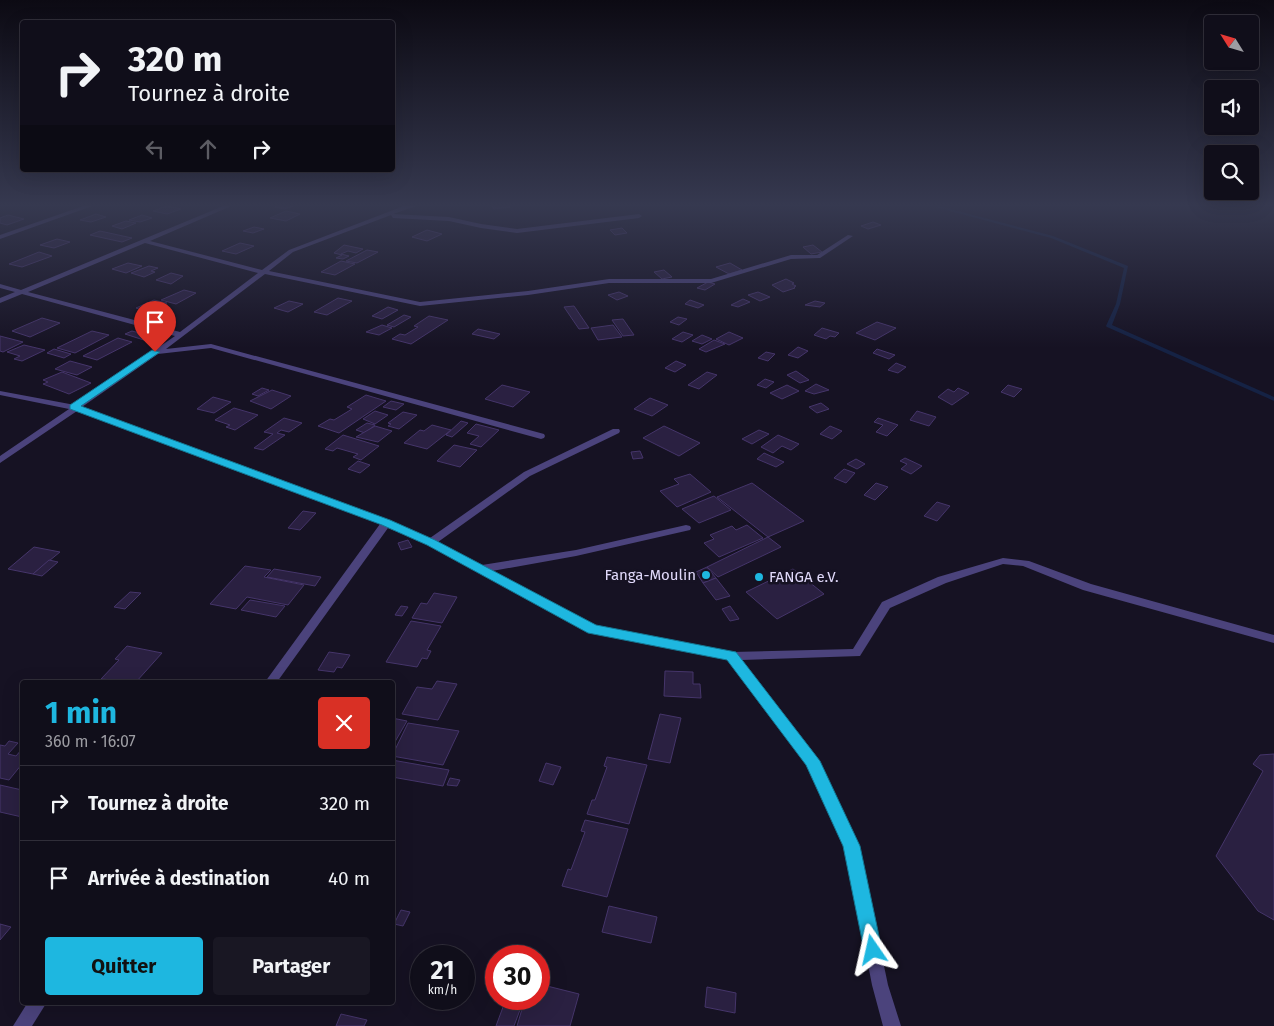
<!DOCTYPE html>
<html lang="fr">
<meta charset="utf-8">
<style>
body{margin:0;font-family:"Fira Sans",sans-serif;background:#191723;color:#f1f3f6;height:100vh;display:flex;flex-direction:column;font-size:19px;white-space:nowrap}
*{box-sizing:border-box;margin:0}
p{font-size:16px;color:#9c9ca2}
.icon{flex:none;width:28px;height:28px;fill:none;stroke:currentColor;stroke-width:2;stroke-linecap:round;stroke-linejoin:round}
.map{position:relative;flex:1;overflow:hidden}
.panel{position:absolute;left:20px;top:680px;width:375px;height:325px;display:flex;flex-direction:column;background:#100e1a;border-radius:5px;box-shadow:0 5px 20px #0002,0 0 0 1px #302e39}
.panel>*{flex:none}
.top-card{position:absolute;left:20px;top:20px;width:375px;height:152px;border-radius:5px;box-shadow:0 5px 20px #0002,0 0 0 1px #302e39;background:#100e1a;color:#f1f3f6;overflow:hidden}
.needle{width:32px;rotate:307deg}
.controls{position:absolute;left:1204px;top:15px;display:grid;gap:10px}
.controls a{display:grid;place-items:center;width:55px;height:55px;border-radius:5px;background:#100e1a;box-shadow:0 5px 20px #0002,0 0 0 1px #302e39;font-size:25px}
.speed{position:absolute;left:410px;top:945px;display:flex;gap:10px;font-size:25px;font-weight:700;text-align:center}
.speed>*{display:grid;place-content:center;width:65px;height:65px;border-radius:50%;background:#100e1a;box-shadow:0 5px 20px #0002,0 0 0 1px #302e39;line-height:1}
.speed small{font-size:12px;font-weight:400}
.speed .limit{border:8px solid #d22;background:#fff;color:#111}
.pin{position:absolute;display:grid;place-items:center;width:42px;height:42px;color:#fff;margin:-51px -21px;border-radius:50% 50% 50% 0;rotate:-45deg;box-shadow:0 0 5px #0007}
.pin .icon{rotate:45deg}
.me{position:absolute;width:55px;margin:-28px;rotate:349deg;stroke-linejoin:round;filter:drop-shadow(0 0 4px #0008)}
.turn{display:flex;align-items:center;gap:18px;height:105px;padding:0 25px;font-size:22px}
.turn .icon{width:65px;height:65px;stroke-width:2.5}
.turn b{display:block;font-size:35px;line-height:42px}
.lanes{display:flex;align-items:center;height:48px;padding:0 25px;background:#0003;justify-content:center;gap:25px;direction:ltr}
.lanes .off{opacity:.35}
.round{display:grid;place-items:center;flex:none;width:52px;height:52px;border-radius:5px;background:#191723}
.summary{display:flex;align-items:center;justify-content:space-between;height:85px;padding:0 25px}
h1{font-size:30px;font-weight:700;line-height:38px;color:#1eb7e0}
.primary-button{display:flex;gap:10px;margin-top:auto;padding:10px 25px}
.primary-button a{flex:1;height:58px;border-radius:5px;background:#1eb7e0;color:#111;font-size:20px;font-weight:700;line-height:58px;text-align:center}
.primary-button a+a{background:#191723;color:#f1f3f6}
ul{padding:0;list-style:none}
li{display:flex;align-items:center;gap:15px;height:75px;padding:0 25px;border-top:1px solid #302e39}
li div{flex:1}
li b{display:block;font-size:19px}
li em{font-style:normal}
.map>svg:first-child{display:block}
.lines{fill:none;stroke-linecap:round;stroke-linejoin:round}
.stream{fill:#152244;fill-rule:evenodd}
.building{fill:#2a2041;stroke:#45356a}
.minor{fill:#4b437c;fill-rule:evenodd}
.route{fill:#1eb7e0;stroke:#147792}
.poi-dot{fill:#1eb7e0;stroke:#161223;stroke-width:2}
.labels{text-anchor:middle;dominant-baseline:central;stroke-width:5;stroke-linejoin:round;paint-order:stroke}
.poi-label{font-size:15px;fill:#e0d9fa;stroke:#161223;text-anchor:end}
</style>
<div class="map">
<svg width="1274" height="1026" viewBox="0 0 1274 1026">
<rect width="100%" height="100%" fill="#161223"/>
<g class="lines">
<polygon class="stream" points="924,204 931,204 1053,236 1128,266 1120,304 1112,325 1274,397 1274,401 1107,327 1106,326 1116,304 1124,268 1051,238"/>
</g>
<g class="building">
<polygon points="299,204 285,209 275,207 278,204"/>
<polygon points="491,204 508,204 510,207 494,209"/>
<polygon points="167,206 181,209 167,214 153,211"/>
<polygon points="286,211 300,214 286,221 270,218"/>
<polygon points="96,214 106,217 91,222 80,220"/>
<polygon points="8,215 24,219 7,225 0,223 0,218"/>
<polygon points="142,215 152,218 140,222 129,220"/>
<polygon points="126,221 136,223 122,229 112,226"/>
<polygon points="873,222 881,225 868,229 861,226"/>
<polygon points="254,227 264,229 253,233 243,231"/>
<polygon points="622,228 627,233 615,235 610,230"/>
<polygon points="427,230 442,234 427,241 412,237"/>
<polygon points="100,231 132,238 122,242 90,235"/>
<polygon points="57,239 70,242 54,248 40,245"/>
<polygon points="240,243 254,246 236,254 222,251"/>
<polygon points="344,245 363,249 356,253 348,251 341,254 349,256 343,259 336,258 342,255 334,253"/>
<polygon points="813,245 822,252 811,254 803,247"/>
<polygon points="367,250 378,252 357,263 346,261"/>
<polygon points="39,252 52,256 22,267 9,264"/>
<polygon points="341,261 355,264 335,275 321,272"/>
<polygon points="128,263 142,266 126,273 112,269"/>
<polygon points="730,263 742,270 729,274 716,267"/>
<polygon points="149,266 158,268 151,271 155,272 144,277 131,273"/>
<polygon points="664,270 672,277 662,279 654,272"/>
<polygon points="171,273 183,276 171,284 156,280"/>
<polygon points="786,279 794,283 792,284 796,286 794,287 795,288 783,292 772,285"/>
<polygon points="708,282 715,284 705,290 697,288"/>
<polygon points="184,290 196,293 176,304 161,300"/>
<polygon points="619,292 628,296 617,300 608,295"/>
<polygon points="758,292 770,297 760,301 748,295"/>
<polygon points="338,298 352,301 327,315 314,312"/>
<polygon points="743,299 750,302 738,307 731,305"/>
<polygon points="154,300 167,303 148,312 136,308"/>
<polygon points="690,300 704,305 698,308 685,304"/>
<polygon points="289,301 303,304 288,312 274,308"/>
<polygon points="815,301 825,303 820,307 805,305"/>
<polygon points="574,306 589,328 579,329 564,307"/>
<polygon points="388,307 398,310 382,319 372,316"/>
<polygon points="404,315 411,317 394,327 387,325"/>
<polygon points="429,316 448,320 411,344 392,339 400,334 405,335 418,327 414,326"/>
<polygon points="678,317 687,319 679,325 670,322"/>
<polygon points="42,318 60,323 30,337 12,331"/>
<polygon points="623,319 634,335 623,336 612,320"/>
<polygon points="877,322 896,328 875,340 856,333"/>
<polygon points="382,325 392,328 379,335 366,332"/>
<polygon points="613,325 622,337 598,340 591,328"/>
<polygon points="822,328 839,333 835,337 830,336 826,339 814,335"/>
<polygon points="478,329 500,334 494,339 472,334"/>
<polygon points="92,331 109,335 75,353 57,348"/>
<polygon points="132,331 154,337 147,341 125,334"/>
<polygon points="683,332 693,335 682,342 672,339"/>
<polygon points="729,332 743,338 729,345 716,339"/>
<polygon points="702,335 712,339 702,344 692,341"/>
<polygon points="0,336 23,342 3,352 0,351"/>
<polygon points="118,338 132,342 97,360 83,356"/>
<polygon points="714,340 725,344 706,352 699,349"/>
<polygon points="24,345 45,350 22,361 14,359 20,356 7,352"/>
<polygon points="798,347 808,351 798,358 788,355"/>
<polygon points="54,349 71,354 64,358 47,353"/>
<polygon points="877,349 895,355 889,359 873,353"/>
<polygon points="766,352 775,354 768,361 758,358"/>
<polygon points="70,361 92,367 77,375 55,369"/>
<polygon points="676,361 686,365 675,372 665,368"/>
<polygon points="896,363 906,367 898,373 888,370"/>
<polygon points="796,371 809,380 800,383 787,375"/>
<polygon points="62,372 91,383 69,394 43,384 48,382 43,380"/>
<polygon points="707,372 717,375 699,389 688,385"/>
<polygon points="765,379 774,382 766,388 757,385"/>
<polygon points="816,384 829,390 814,394 805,391"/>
<polygon points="502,385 530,392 513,407 485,399"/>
<polygon points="787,385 799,391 782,399 770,393"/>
<polygon points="1008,385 1022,389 1014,397 1001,392"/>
<polygon points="262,388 269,390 258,396 252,394"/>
<polygon points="958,388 969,393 952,405 938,397 948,389 954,392"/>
<polygon points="272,390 291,396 271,409 250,401"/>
<polygon points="366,395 386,401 339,433 318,426 330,419 334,420 352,409 347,407"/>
<polygon points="213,397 231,402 214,413 197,409"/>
<polygon points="650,398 668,405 652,416 634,409"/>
<polygon points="391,401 404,404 396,410 383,407"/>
<polygon points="821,403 829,409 817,413 809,407"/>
<polygon points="234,408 258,415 235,430 226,427 230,425 215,420"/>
<polygon points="375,411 388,415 375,424 363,419"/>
<polygon points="917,411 936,417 929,426 910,420"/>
<polygon points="403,412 417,415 399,429 388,426 391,424 388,423"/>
<polygon points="284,418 302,423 289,432 281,430 277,433 285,435 263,450 254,448 273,434 264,432"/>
<polygon points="878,418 898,425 887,436 876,432 883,425 874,422"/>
<polygon points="461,421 468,423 452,437 446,435"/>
<polygon points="367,423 375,425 365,433 356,430"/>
<polygon points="476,424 499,430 481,447 470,444 479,436 467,433"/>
<polygon points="432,425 451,430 427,449 404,443 420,430 424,431"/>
<polygon points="375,426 392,431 378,442 356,437"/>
<polygon points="664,426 700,443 679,456 643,438"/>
<polygon points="830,426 842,431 832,439 820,434"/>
<polygon points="759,430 769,434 752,444 742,439"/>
<polygon points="343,435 379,446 361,460 353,457 358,454 337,448 333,451 325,449"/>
<polygon points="778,435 799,444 791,450 782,446 773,453 761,447"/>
<polygon points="454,445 477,450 460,467 437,461"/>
<polygon points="640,451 643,458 633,459 631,452"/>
<polygon points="764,453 784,462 776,467 757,459"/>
<polygon points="905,458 922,466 911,474 901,469 907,464 900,461"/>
<polygon points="856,459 865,464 857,469 847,464"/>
<polygon points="358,461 370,465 360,473 348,469"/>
<polygon points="844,469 855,473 846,483 834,478"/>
<polygon points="690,474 711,492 677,507 660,491 679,484 674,479"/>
<polygon points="752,483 804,521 768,537 717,497"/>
<polygon points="876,483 888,487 875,500 864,495"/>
<polygon points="714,496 731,510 699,523 682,509"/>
<polygon points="937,502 950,506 937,521 924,516"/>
<polygon points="303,511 316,513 300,530 288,528"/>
<polygon points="747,525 763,538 719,557 704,543 714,539 710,535 732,526 736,530"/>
<polygon points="768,537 781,547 718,577 707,567"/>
<polygon points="408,540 412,547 401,550 398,543"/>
<polygon points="34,547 60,552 33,574 8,569"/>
<polygon points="49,560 58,562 42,576 33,574"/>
<polygon points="245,566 271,570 264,577 304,585 288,605 247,597 236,609 210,604"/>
<polygon points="707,567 716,578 703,583 696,572"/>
<polygon points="274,569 321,577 315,586 267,577"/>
<polygon points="793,569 824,594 777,619 746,592"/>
<polygon points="716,578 730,596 716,600 703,583"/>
<polygon points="130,592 141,593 125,609 114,607"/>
<polygon points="434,593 457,597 442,623 412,618 421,603 427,604"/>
<polygon points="250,600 285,606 276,617 241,610"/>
<polygon points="401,606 408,607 402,616 395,615"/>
<polygon points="730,606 739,619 730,621 722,609"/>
<polygon points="411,621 441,626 427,650 431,651 427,659 422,658 417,667 386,662"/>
<polygon points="127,646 162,653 136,682 101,679 119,660 115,659"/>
<polygon points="329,652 350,655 342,668 337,667 334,672 318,670"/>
<polygon points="665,671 693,672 693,684 700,684 701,698 664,696"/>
<polygon points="437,681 457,684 438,720 402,714 417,687 432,689"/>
<polygon points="660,714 681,718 670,763 648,759"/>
<polygon points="392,718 407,721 392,747"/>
<polygon points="408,723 459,731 443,765 392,756"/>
<polygon points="9,741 18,743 8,754 16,756 22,749 22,764 9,780 0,778 0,745 5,746"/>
<polygon points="1274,754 1274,920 1258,911 1216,856 1263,771 1253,764 1260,755"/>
<polygon points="607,757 647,765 629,824 587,814 592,800 595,800 607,767 604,766"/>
<polygon points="392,760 449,770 443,786 392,777"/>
<polygon points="546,763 561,767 553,785 539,781"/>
<polygon points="450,778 460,780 457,786 447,785"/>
<polygon points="0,785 22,790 22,817 0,812"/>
<polygon points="585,820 628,829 607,897 562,886 568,869 571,870 585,832 581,831"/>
<polygon points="609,906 657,917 651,943 602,932"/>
<polygon points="401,910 410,912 403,926 394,924"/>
<polygon points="0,924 11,927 0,940"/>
<polygon points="539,984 579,994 570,1026 517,1026 525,999 539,999"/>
<polygon points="707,987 736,993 735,1013 705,1007"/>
<polygon points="506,999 524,999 514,1026 496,1026"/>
<polygon points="341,1014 367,1020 364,1026 336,1026"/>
</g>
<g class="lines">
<g class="minor">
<polygon points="89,204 98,204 0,239 0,235"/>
<path d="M228,204H236L150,241L262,270L289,250L409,204H441L438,206H416L393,214L449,217L481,224L517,229L639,214L642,216L639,218L517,233L481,228L449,221L393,218L391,215L293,252L269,271L420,302L528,291L609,279H711L791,255H817L848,235L853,236L820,258L791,259L711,283H609L528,295L420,306L265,274L166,349L211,344L544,434L545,436L544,438L541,439L211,348L158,354L82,407L390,521L430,538L524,472L613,429H619L620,431L619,433L530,476L438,542L482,565L576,550L686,525L690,526L691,528L690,530L576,556L492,571L596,625L732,652L853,649L882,602L938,577L1003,558L1029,561L1091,584L1274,635V643L1083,590L1023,566L1003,564L946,583L890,608L860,656L742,660L817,757L859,846L888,985L901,1026H883L872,985L845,846L807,764L728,660L589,632L427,544L388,528L277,682H265L380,524L77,411L0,463V456L69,409L0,395V391L75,405L175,336L22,294L0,303V298L15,292L0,288V284L21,290ZM145,243L258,273L180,332L28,292Z"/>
<polygon points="28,1002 47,1002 32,1026 13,1026"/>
</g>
</g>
<linearGradient id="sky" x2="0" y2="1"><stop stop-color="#0c0a13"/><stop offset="0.59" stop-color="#363950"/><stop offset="1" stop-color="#363950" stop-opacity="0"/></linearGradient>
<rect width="1274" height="348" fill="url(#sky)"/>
<polygon class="route" points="152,350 160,352 81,406 390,520 435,540 596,625 736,652 820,761 860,846 882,950 880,957 873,959 867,957 864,950 843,846 806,765 727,660 588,633 427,545 382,525 70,409 70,405"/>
<g class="poi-dot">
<circle cx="706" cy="575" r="5"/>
<circle cx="759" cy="577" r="5"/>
</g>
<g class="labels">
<g class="poi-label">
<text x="696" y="575">Fanga-Moulin</text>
<text x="769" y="577" text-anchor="start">FANGA e.V.</text>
</g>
</g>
</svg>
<div class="controls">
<a><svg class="needle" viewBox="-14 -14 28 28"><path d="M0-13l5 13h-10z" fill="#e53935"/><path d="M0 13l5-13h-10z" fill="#9c9ca2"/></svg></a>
<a><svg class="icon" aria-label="sound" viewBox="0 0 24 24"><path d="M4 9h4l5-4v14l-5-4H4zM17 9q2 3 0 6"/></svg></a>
<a><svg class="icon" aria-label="search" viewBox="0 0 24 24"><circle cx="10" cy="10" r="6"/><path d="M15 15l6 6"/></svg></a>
</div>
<div class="speed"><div>21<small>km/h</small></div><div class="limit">30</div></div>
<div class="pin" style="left:155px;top:352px;background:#d93025"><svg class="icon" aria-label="arrive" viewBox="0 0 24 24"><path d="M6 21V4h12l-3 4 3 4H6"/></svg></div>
<svg class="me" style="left:873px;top:950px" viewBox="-20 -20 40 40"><path d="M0-17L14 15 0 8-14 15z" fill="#1eb7e0" stroke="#fff" stroke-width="4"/></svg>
<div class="top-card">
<div class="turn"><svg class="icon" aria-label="right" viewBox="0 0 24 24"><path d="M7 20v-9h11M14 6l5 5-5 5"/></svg><div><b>320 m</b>Tournez à droite</div></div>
<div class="lanes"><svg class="icon off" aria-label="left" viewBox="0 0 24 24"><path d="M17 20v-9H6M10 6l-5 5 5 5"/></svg><svg class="icon off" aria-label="ahead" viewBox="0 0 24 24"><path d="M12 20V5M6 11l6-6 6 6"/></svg><svg class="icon" aria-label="right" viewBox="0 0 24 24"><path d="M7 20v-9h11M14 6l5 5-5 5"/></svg></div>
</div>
<section class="panel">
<div class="summary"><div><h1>1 min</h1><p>360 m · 16:07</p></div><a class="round" style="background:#d93025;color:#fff"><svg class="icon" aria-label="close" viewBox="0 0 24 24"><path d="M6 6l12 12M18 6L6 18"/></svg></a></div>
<ul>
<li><svg class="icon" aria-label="right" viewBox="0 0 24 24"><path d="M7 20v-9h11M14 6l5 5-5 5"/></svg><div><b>Tournez à droite</b></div><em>320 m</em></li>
<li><svg class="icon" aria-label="arrive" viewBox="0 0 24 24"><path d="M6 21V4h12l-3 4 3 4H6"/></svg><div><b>Arrivée à destination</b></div><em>40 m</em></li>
</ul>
<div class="primary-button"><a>Quitter</a><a>Partager</a></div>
</section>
</div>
